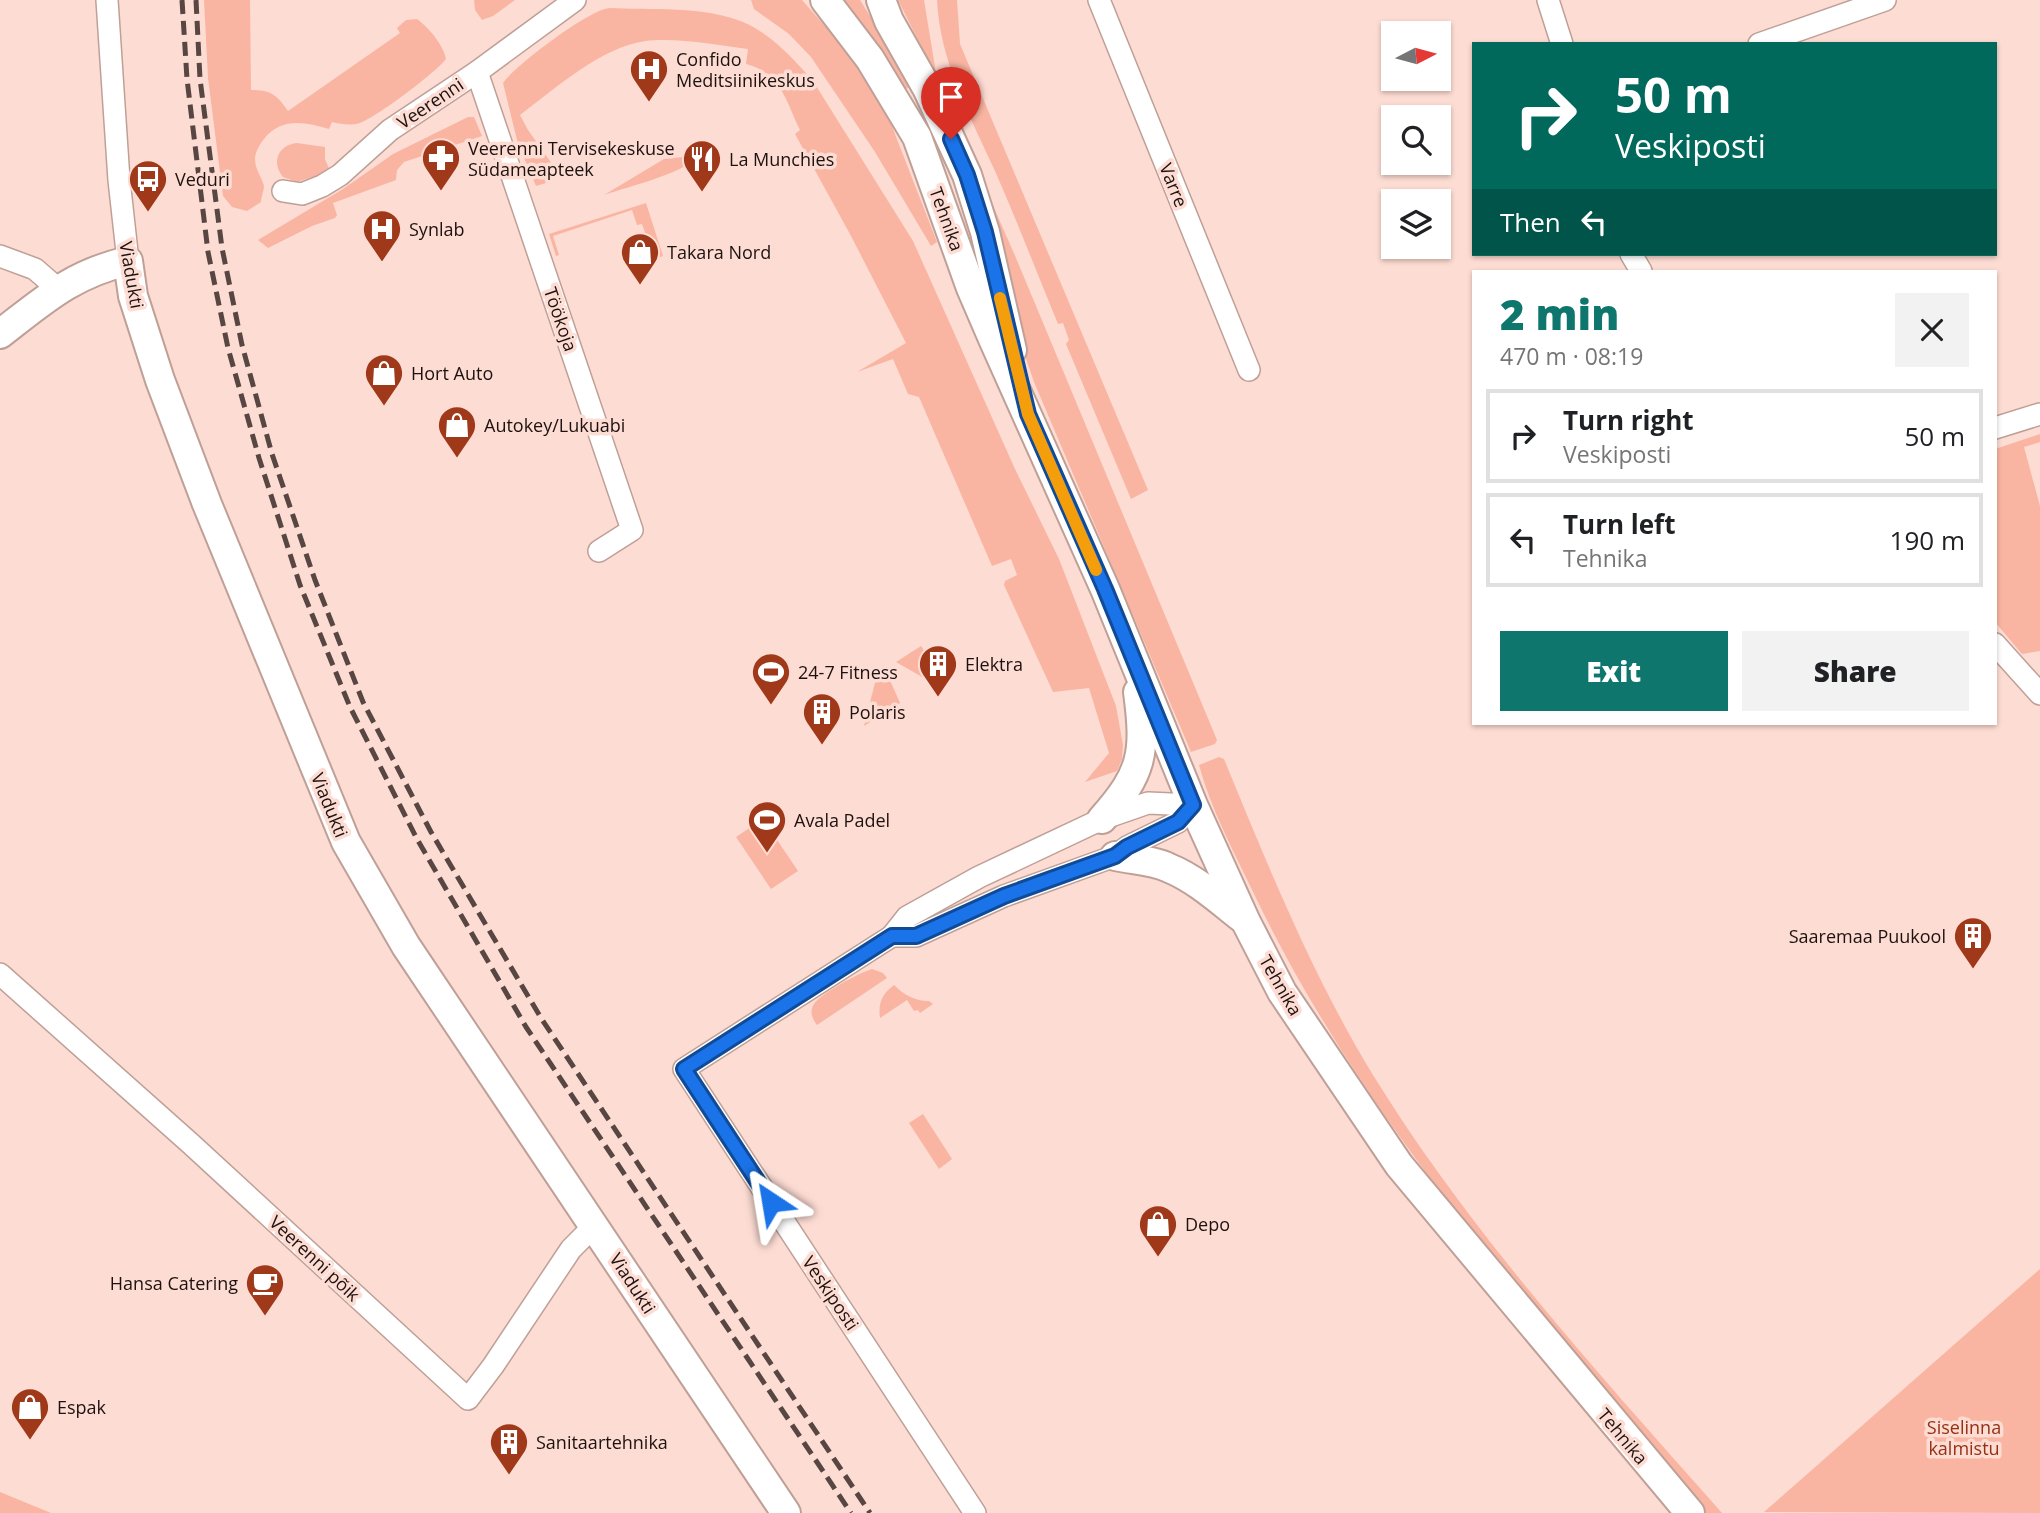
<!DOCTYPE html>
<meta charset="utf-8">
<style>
body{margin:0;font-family:"Open Sans",sans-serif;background:#f2f2f2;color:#202124;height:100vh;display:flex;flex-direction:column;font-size:26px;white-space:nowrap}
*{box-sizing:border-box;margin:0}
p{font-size:23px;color:#757577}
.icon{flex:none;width:38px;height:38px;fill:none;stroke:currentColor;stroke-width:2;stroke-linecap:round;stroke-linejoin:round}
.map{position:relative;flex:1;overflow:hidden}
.drawer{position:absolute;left:1472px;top:270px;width:525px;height:455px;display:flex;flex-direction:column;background:#fff;border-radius:0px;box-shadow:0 2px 5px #0004}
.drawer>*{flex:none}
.guide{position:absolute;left:1472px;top:42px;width:525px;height:214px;border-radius:0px;box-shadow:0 2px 5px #0004;background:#00695c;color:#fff;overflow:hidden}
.needle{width:46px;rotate:84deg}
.tools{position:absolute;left:1381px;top:21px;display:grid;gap:14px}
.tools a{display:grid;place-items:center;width:70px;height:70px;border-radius:0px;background:#fff;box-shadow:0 2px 5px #0004;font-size:35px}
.pin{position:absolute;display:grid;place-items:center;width:60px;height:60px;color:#fff;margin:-72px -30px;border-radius:50% 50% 50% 0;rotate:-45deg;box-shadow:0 0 7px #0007}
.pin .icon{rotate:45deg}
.me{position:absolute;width:77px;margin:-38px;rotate:327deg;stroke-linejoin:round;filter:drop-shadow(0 0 5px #0008)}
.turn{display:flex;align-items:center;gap:24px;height:147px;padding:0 28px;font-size:32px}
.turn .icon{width:91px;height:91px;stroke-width:2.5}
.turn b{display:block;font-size:49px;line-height:60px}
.then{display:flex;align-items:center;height:66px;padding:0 28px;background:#0003;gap:14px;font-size:26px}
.round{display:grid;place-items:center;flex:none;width:74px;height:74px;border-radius:0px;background:#f2f2f2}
.headline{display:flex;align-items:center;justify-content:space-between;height:119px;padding:0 28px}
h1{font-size:42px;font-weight:800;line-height:52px;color:#0f766e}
.action{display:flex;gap:14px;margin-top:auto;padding:14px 28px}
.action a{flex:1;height:80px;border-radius:0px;background:#0f766e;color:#fff;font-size:28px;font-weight:800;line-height:80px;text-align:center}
.action a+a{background:#f2f2f2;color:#202124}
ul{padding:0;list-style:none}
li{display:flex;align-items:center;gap:21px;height:94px;margin:0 14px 10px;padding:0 14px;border:4px solid #e0e0e0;border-radius:0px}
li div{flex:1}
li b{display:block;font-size:26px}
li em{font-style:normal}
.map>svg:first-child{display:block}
.green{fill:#f9b5a2}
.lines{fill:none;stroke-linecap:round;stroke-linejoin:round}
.street-casing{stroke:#bfa097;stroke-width:24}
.secondary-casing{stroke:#bfa097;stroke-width:32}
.street{stroke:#fff;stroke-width:21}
.secondary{stroke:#fff;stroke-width:28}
.rail{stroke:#574642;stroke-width:5;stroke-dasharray:14 7;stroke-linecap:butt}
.route-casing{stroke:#114b97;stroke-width:18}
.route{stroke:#1a73e8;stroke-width:12}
.slow{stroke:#f59e0b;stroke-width:12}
.labels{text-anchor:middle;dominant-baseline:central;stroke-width:7;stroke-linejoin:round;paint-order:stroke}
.poi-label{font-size:18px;fill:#1d120f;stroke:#fddcd3;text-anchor:start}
.street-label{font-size:18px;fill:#1d120f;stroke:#fddcd3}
.park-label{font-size:18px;fill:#953013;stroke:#fddcd3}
</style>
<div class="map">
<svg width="2040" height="1513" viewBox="0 0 2040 1513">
<rect width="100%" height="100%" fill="#fddcd3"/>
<g class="green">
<path d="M204,0H250L251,90C271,90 277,95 288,111L400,33L397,28L406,20L417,19C429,28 443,44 446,59C434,74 378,116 360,123C350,126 341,124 332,122L329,129C305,122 281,117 264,139C259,145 255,153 255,159C255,170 262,177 264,186C264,190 261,198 261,202L247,211L232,207L223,196L208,78Z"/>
<polygon points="474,0 515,0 493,16 482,20 475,10"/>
<polygon points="751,0 802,0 855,60 886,111 937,242 931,246 875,152 811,57 789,34 754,9"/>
<polygon points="840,0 860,0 913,85 904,90 897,76"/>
<polygon points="898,0 924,0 936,73 933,70"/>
<path d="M937,0H957L960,44L1148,490L1131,499L1066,344L1069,340L1063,323L1058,324C1037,273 1017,221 995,171C970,116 940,62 937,0Z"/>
<path d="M609,8C650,10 705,6 743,22C771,34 793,58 813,81L913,241L1015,469L1059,559L1116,706L1123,745L1122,759L1117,771L1085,782L1109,753L1089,688L1053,692L1004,585L1005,581L1017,575L1011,559L992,566L919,397L908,394L893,359L857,372L906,343L851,236L795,134L800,130C786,101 781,73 746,64L748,49C717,45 676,37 645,41C600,48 556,88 520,115L528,130L557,171L546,183L536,186L518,144L503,83C516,65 587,11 609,8Z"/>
<polygon points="468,117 474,117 482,136 404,162 397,170 396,180 333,203 337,215 335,218 312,226 268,248 258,240 343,189 393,154"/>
<path d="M297,143L325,147V159L330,171L297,182L283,177C271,162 278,145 297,143Z"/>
<path d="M701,155C682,174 630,186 604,195L664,159Z"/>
<polygon points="986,201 991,201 1016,258 1217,740 1215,744 1191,752 1034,382 1016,329"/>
<polygon points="646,203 663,256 649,261 645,246 649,244 642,224 637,225 632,210 553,236 559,255 556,256 549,234"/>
<polygon points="2040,434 2040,442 2024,447 2040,506 2040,651 2022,654 1995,622 1995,449"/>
<polygon points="921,646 940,675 931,682 896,662"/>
<polygon points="885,669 900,703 864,726 877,675"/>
<path d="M1219,757L1224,759C1268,866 1312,975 1373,1075C1471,1234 1599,1374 1722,1513H1705C1542,1318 1366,1127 1255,896C1235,854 1211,810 1199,765Z"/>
<polygon points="763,819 798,871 771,889 736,837"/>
<path d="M872,969L883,973L887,978L817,1025C812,1018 809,1012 814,1004C821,993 859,973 872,969Z"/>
<path d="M894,985C904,995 915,1001 929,1001L933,1004L920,1013L918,1010L914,1011L907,1000L880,1018C878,1003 882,994 894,985Z"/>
<polygon points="923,1114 952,1159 939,1169 909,1123"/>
<polygon points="2040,1269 2040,1513 1764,1512"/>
<polygon points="0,1492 51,1513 0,1513"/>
</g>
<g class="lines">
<g class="street-casing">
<g id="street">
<polyline points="107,0 119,180 128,261"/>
<polyline points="1099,0 1249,370"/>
<polyline points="1548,0 1562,44"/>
<polyline points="1759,44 1885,0"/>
<polyline points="477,72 632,530 599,551"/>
<polyline points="283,191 302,194 322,186 340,175 390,130 477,72 575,0"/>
<polyline points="1631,254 1641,271"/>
<polyline points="0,256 35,269 58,289"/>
<polyline points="1995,428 2040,414"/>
<polyline points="1995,644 2040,694"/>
<polyline points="892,936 916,936 1004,896 1115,856 1127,847 1178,822 1193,805"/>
<polyline points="0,974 191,1144 468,1399 493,1366 571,1249 595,1225"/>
<polyline points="975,1513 684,1069 892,936 907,917 979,877 1102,819 1148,803 1193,805"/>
</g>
</g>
<g class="secondary-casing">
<g id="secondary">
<polyline points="825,0 870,59 917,137 971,288 993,339 1105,589 1193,805 1246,922 1282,992 1399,1165 1690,1513"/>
<polyline points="881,0 889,21 927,88 967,175 985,232 1012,350"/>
<path d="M0,334C44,300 72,274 128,261L133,296L160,380L207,504L346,842L406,946L786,1513"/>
<path d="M1102,819C1143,773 1146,753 1138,692"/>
<path d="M1115,856C1133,860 1153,860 1169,868C1196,879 1219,900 1242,918"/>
</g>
</g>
<use href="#street" class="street"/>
<use href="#secondary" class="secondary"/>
<g class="rail">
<polyline points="182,0 187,79 208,252 228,348 259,458 300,585 350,707 417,839 526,1027 851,1513"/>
<polyline points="196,0 200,79 222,248 242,345 272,454 315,580 363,702 431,832 541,1018 870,1513"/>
</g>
</g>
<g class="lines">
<g class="route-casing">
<polyline id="route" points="771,1202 684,1069 892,936 916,936 1004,896 1115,856 1127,847 1178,822 1193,805 1105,589 1028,414 985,232 967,175 951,139"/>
</g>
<use href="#route" class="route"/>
<polyline class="slow" points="1000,298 1028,414 1096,570"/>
</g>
<defs>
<g id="hospital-pin" transform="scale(2.0125)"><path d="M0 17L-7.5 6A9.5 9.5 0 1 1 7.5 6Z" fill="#a0381a" stroke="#fddcd3"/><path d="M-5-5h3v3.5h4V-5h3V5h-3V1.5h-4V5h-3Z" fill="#fff"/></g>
<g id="pharmacy-pin" transform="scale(2.0125)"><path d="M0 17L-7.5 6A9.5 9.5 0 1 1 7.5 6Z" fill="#a0381a" stroke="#fddcd3"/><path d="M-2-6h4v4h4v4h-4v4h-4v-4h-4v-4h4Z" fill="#fff"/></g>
<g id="restaurant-pin" transform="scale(2.0125)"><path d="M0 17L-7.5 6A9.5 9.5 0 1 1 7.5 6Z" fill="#a0381a" stroke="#fddcd3"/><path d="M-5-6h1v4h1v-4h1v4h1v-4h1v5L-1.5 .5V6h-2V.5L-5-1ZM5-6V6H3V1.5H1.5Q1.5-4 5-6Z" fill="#fff"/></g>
<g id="bus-pin" transform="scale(2.0125)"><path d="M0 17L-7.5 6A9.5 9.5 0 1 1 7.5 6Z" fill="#a0381a" stroke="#fddcd3"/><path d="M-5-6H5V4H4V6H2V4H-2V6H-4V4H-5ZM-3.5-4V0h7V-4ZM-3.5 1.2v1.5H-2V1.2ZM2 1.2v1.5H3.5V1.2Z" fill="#fff"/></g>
<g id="shop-pin" transform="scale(2.0125)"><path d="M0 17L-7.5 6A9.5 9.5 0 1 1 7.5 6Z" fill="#a0381a" stroke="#fddcd3"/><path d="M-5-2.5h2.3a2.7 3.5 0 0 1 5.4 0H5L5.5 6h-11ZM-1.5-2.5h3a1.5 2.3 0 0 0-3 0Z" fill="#fff"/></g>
<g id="building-pin" transform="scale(2.0125)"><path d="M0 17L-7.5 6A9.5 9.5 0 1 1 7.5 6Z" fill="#a0381a" stroke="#fddcd3"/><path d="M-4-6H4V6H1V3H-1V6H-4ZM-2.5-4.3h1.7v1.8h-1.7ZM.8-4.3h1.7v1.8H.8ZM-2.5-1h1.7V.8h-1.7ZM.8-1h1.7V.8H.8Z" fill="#fff"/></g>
<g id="stadium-pin" transform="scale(2.0125)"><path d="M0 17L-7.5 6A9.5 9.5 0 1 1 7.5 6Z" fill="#a0381a" stroke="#fddcd3"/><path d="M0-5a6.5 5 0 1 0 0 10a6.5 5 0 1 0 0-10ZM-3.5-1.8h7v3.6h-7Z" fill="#fff"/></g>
<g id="cafe-pin" transform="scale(2.0125)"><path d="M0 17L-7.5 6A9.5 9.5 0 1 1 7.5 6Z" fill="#a0381a" stroke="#fddcd3"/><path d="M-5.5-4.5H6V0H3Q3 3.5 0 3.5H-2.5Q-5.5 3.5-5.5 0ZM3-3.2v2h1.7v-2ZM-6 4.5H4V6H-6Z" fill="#fff"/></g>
</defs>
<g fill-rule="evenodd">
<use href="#hospital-pin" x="649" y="69"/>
<use href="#pharmacy-pin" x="441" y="158"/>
<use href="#restaurant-pin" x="702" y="159"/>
<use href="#bus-pin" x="148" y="179"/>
<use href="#hospital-pin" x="382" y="229"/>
<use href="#shop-pin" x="640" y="252"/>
<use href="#shop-pin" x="384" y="373"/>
<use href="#shop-pin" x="457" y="425"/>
<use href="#building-pin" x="938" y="664"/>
<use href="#stadium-pin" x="771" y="672"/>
<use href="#building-pin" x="822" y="712"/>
<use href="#stadium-pin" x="767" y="820"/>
<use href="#building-pin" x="1973" y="936"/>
<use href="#shop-pin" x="1158" y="1224"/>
<use href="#cafe-pin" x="265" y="1283"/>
<use href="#shop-pin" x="30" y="1407"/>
<use href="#building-pin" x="509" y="1442"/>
</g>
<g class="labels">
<g class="poi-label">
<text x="676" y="59">Confido<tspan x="676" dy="21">Meditsiinikeskus</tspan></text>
<text x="468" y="148">Veerenni Tervisekeskuse<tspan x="468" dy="21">Südameapteek</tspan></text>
<text x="729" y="159">La Munchies</text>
<text x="175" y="179">Veduri</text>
<text x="409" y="229">Synlab</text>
<text x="667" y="252">Takara Nord</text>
<text x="411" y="373">Hort Auto</text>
<text x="484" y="425">Autokey/Lukuabi</text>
<text x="965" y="664">Elektra</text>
<text x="798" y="672">24-7 Fitness</text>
<text x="849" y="712">Polaris</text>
<text x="794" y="820">Avala Padel</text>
<text x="1946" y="936" text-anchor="end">Saaremaa Puukool</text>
<text x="1185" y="1224">Depo</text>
<text x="238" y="1283" text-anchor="end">Hansa Catering</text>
<text x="57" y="1407">Espak</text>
<text x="536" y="1442">Sanitaartehnika</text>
</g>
<g class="street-label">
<text transform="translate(430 103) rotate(-34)">Veerenni</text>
<text transform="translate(1174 185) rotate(68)">Varre</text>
<text transform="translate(947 219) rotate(70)">Tehnika</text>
<text transform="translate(132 275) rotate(80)">Viadukti</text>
<text transform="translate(561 319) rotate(71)">Töökoja</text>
<text transform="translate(330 805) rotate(68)">Viadukti</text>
<text transform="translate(1281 985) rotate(60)">Tehnika</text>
<text transform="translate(315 1258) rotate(43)">Veerenni põik</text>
<text transform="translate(633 1283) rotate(57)">Viadukti</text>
<text transform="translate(831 1293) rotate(56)">Veskiposti</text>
<text transform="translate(1623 1436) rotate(50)">Tehnika</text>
</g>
<g class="park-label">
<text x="1964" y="1427">Siselinna<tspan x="1964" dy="21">kalmistu</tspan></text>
</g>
</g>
</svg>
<div class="tools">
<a><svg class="needle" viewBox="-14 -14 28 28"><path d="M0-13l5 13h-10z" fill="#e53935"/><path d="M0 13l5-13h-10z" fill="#757577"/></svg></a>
<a><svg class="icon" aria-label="search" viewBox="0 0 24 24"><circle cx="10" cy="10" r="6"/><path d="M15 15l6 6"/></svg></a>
<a><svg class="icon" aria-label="layers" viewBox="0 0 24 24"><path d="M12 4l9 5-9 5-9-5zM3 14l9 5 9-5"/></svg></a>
</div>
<div class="pin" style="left:951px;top:139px;background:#d93025"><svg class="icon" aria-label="arrive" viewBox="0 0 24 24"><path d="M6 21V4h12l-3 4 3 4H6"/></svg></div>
<svg class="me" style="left:771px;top:1202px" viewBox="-20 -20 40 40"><path d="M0-17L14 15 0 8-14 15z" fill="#1a73e8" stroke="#fff" stroke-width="4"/></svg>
<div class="guide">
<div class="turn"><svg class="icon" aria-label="right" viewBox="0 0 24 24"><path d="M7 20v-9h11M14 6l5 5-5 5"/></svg><div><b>50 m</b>Veskiposti</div></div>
<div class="then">Then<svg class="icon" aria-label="left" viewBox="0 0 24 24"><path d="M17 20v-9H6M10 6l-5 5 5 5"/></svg></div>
</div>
<section class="drawer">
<div class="headline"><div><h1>2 min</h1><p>470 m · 08:19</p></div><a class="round"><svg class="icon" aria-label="close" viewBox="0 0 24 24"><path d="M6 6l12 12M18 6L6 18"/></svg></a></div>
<ul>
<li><svg class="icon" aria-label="right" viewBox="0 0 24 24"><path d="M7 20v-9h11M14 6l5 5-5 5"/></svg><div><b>Turn right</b><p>Veskiposti</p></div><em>50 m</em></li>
<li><svg class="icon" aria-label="left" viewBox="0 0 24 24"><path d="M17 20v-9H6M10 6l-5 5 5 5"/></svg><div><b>Turn left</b><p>Tehnika</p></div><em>190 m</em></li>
</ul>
<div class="action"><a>Exit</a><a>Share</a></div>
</section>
</div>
